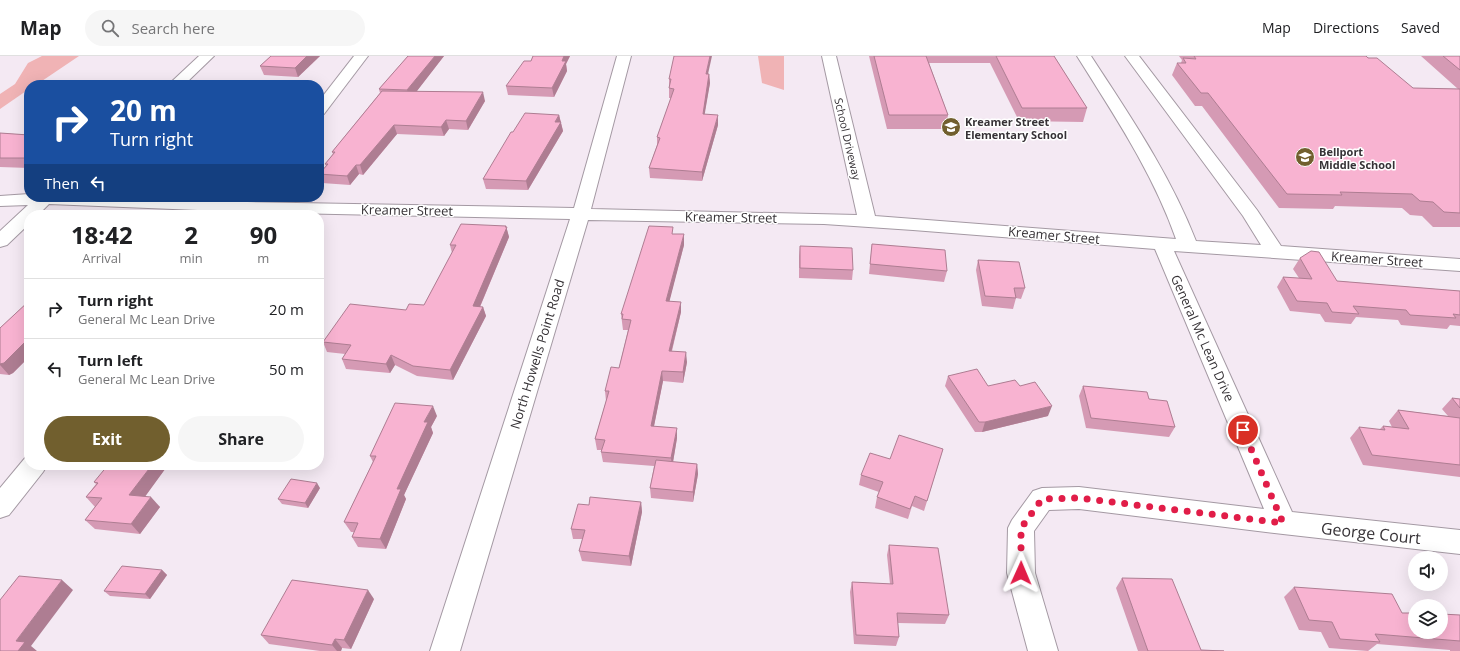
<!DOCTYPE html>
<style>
body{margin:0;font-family:"Open Sans",sans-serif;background:#f6f6f6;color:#202124;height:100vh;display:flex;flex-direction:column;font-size:15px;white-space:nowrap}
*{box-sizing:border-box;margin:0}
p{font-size:13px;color:#757577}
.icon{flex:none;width:22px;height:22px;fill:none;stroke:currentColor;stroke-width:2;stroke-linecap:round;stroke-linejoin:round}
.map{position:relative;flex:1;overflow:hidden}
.details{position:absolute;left:24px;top:154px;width:300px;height:260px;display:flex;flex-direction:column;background:#fff;border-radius:16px;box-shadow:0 4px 16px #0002}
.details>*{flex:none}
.top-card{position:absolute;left:24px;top:24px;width:300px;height:122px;border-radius:16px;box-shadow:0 4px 16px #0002;background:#1a4fa0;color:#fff;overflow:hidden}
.buttons{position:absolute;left:1408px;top:495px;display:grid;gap:8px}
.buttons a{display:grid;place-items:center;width:40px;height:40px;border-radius:50%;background:#fff;box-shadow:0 4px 16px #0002;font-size:20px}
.pin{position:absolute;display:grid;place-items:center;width:34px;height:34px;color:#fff;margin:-17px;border:2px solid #fff;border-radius:50%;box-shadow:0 1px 4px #0007}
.me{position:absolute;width:44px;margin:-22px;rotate:1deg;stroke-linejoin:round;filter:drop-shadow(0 0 3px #0008)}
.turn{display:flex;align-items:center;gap:14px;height:84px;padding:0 20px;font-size:18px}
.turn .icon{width:52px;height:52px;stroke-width:2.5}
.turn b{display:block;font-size:28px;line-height:34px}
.then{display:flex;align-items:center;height:38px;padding:0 20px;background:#0003;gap:8px;font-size:15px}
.eta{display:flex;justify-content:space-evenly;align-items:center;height:68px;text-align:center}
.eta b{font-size:24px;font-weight:700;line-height:28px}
.primary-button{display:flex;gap:8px;margin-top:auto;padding:8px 20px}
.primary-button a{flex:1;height:46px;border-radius:24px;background:#715f2e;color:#fff;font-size:16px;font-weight:700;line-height:46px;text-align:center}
.primary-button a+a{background:#f6f6f6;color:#202124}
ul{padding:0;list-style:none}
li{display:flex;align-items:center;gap:12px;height:60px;padding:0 20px;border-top:1px solid #e0e0e0}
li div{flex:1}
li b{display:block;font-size:15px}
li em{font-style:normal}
header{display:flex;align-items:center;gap:24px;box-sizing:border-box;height:56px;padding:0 20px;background:#fff;border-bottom:1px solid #e0e0e0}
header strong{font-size:19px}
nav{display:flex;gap:22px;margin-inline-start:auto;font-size:14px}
.search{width:280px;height:36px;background:#f6f6f6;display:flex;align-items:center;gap:10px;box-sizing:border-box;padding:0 14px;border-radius:22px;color:#757577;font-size:15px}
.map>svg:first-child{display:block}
.green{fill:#f0b3b5}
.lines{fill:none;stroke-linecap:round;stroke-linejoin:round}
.minor-casing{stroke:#a499a3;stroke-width:2}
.minor{fill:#fff;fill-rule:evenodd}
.wall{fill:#d59ab4}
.shaded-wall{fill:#ae7d92}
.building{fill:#f8b3d1;stroke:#ae7d92}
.route{stroke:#e11d48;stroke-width:7;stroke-dasharray:0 12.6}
.labels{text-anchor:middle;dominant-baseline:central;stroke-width:3;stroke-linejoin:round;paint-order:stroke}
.far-poi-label{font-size:11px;font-weight:bold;fill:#363236;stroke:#fff;text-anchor:start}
.far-street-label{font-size:11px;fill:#363236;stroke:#fff}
.street-label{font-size:13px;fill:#363236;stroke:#fff}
.near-street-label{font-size:16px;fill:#363236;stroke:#fff}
</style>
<header>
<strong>Map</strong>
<div class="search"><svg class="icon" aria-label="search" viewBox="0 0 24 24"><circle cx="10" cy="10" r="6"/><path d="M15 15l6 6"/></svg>Search here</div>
<nav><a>Map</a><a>Directions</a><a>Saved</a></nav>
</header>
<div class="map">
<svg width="1460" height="595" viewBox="0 0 1460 595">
<rect width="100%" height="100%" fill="#f4e9f3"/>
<g class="green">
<polygon points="42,0 79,0 36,29 29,29 29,33 0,53 0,38 15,28 28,7"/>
<polygon points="758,0 784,0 784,34 762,27"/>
</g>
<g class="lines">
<g class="minor-casing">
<g id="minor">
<polygon points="199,0 214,0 184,29 168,29"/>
<polygon points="354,0 368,0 324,58 319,60 319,45"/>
<path d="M617,0H631L591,153L857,159L822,0H836L875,160L1176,183C1153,117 1114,59 1077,0H1091C1130,60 1170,118 1196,185L1261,189L1243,160L1125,0H1139L1257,154L1281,190L1460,203V215L1174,195L1292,456L1460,474V498L1283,478L1079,453L1049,454L1034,475L1035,517L1058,595H1028L1007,517L1008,472L1012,464L1033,435L1042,432L1079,431L1264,453L1155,193L913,174L824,168L588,164L460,595H430L570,163L247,156L49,148L38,159H29V168L7,189L0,191V175L28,149L0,150V140L29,138V141H130L247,146L574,152Z"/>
<polygon points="29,401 29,409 47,409 43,416 9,459 0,462 0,432 25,402"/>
</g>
</g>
<use href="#minor" class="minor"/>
</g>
<g class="wall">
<polygon points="271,0 320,0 298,21 264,19 260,10"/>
<polygon points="408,0 444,0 416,36 485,45 468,74 449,73 444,80 397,78 363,119 359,118 350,129 322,127 319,118 326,110 325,108 333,98 332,96 380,37 379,33"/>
<polygon points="533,0 570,0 566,8 567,15 554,41 508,39 506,30 531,5"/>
<polygon points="869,0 1054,0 1087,52 1083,66 1019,65 990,7 929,7 948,59 946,73 887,73"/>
<polygon points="1179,0 1366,0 1413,32 1458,33 1421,0 1460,0 1460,171 1433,171 1422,160 1410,159 1402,152 1335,150 1333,153 1279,152 1202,50 1195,50 1172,19 1177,7 1181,7 1182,4"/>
<polygon points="709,18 710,27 704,59 718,69 702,125 650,122 649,112 657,89 657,81 671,42 669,42 669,23"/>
<polygon points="559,59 563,75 528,134 486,133 483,123 513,76"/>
<polygon points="0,77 29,79 29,112 0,111"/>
<polygon points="506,170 509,181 480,251 483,251 486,260 453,324 417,320 395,309 390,317 346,313 342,303 345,298 327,296 323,286 424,249 452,197 450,189"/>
<polygon points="674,178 684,189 669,245 681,256 672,295 687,306 683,327 663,325 654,370 677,382 673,406 697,408 698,418 693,446 651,442 650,432 654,410 603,406 601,396 602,394 597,394 595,383 606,345 605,335 619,312 628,274 623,274 621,258"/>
<polygon points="872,188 947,215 944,226 869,218"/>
<polygon points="800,190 853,214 852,224 799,222 799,200"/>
<polygon points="1300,202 1337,225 1460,235 1460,270 1450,269 1447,273 1401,269 1398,264 1356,261 1351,268 1325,266 1320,258 1290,255 1277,231 1283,221 1299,222 1293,213"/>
<polygon points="978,204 1025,232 1021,243 1016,242 1013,253 982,250 976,214"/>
<polygon points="29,245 29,301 13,317 9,319 0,318 0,272"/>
<polygon points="948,320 988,330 1020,330 1048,360 982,376 975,376 945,330"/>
<polygon points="1083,330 1149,343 1175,371 1169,381 1086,372 1079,340"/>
<polygon points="1452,342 1460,343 1460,421 1363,409 1350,382 1359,371 1379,374 1383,370 1392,371 1389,365 1398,354 1448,360 1442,353"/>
<polygon points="437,360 431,371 433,377 404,439 406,443 386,493 358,491 352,481 354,476 351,476 344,466 373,406 370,400"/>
<polygon points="943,393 924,455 912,450 908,463 875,452 877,441 879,436 859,429 861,419 890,403"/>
<polygon points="168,409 145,440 160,451 140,478 95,473 85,464 95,451 86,441 96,428 94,426"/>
<polygon points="320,432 308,452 282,448 278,443"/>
<polygon points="641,446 642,456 631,510 582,505 579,495 583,483 573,483 571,473 589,449"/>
<polygon points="889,489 949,559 945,568 898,567 899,581 896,590 854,588 850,536 852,526 890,528 887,499"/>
<polygon points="162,514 167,519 150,543 110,540 104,535"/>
<polygon points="1122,522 1201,594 1224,595 1138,595 1116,532"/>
<polygon points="1294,531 1402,557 1460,559 1460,595 1450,595 1450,594 1377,588 1368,595 1329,592 1321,576 1299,574 1284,541"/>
<polygon points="374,543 351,593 342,592 341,595 320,595 269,588 261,579"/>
</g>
<g class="shaded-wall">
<polygon points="307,0 320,0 298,21 295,12"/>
<polygon points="435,0 444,0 410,44 407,34"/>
<polygon points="564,0 570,0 566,8 567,15 554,41 552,32 562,5"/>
<polygon points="710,0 712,0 706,27 706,18"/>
<polygon points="709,18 710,27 703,68 703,58"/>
<polygon points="483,36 485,45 468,74 466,65"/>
<polygon points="559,59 563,75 528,134 526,125"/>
<polygon points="718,59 718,69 702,125 702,116"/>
<polygon points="446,64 449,73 444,80 441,71"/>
<polygon points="394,69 397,78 363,119 360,109"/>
<polygon points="29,99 29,109 25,102"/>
<polygon points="356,109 359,118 350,129 347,120"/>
<polygon points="506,170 509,181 476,260 473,250"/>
<polygon points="684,178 684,189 667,255 666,245"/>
<polygon points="681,246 681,256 669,305 669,295"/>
<polygon points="483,251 486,260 453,324 450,314"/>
<polygon points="29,282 29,301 13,317 9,319 0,309 0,308"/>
<polygon points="686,296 687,306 683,327 683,316"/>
<polygon points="391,299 395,309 390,317 386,308"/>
<polygon points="662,315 663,325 652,380 651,370"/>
<polygon points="433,350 437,360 431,371 433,377 404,439 406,443 386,493 380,483 397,433 424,366"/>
<polygon points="1052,350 1048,360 982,376 985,366"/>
<polygon points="677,372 677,382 672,412 671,402"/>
<polygon points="697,408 698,418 693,446 693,436"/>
<polygon points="152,409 168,409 139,449 129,439"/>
<polygon points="317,427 320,432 308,452 305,447"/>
<polygon points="151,441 160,451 140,478 131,468"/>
<polygon points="641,446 642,456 631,510 629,500"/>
<polygon points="162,514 167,519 150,543 145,538"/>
<polygon points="62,524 73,534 31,590 37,595 18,595 16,585"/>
<polygon points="368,534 374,543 351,593 344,584"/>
<polygon points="335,583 342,592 341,595 337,595 332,589"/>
</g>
<g class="building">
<polygon points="271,0 307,0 295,12 260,10"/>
<polygon points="408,0 435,0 407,34 379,33"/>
<polygon points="533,0 564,0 562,5 566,5 552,32 506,30 524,5 531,5"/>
<polygon points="674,0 710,0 706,18 709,18 703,58 718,59 702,116 649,112 660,82 657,81 674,33 669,32 671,23 669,23"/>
<polygon points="874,0 926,0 948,59 889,59"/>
<polygon points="996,0 1054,0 1087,52 1022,52"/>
<polygon points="1194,0 1366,0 1368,2 1377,2 1413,32 1460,33 1460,157 1444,156 1433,146 1420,145 1412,138 1340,136 1342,139 1287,138 1208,37 1201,37 1177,7 1186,7 1183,2 1196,3"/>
<polygon points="1443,0 1460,0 1460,14"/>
<polygon points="382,35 483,36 466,65 446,64 441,71 394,69 360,109 356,109 347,120 319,118 328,108 325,108 335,96 332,96"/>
<polygon points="525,57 559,59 555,66 561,66 526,125 483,123 511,76 513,76"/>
<polygon points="0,77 29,79 29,99 25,102 0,102"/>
<polygon points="461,168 506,170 505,171 507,171 473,250 483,251 450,314 413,310 391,299 386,308 342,303 351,289 323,286 350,248 406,254 409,248 424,249 456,189 450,189"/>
<polygon points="649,170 673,171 672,178 684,178 666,245 681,246 669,295 686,296 683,316 662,315 651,370 677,372 671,402 601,396 605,384 595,383 609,335 605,335 611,311 619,312 631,264 622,263 623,258 621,258"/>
<polygon points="872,188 945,194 947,215 870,208"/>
<polygon points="800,190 852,192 853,214 800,212"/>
<polygon points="1311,195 1319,196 1337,225 1460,235 1460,259 1453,258 1456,262 1410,259 1406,254 1353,250 1359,258 1332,256 1327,247 1297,245 1283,221 1312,223 1300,202"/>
<polygon points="978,204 1019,206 1025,232 1014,232 1016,242 985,240"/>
<polygon points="29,245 29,282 4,307 0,308 0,272"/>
<polygon points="977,313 988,330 1015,324 1020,330 1035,326 1052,350 985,366 979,366 948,320"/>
<polygon points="1083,330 1147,336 1149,343 1167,345 1175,371 1091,362"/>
<polygon points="1452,342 1460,343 1460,352"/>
<polygon points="395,347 433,350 424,366 428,366 397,433 401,433 380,483 352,481 358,467 344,466 376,400 370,400"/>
<polygon points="1398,354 1460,362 1460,409 1372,399 1359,371 1385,374 1383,370 1409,373"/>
<polygon points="899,379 943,393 927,445 915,440 910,453 877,441 883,426 861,419 870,397 890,403"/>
<polygon points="656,404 697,408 693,436 650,432"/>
<polygon points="108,409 152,409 129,439 151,441 131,468 85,464 102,442 86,441 98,427 94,426"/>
<polygon points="291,423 317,427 305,447 278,443"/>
<polygon points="590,441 641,446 629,500 579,495 585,474 571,473 578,448 589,449"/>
<polygon points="889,489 938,492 949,559 897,557 899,581 856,579 852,526 893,528"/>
<polygon points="122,510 162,514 145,538 104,535"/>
<polygon points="19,520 62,524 16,585 25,586 18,595 0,595 0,544"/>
<polygon points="1122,522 1172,523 1201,594 1224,595 1148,595"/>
<polygon points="292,524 368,534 344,584 335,583 332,589 261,579"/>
<polygon points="1294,531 1392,538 1402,557 1415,557 1415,576 1441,576 1441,558 1460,559 1460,585 1375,578 1380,586 1340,583 1332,566 1309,564"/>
</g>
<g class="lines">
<polyline class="route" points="1021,517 1021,472 1042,443 1079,442 1283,467 1243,374"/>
</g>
<defs>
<g id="school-disc" transform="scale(1)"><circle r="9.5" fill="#715f2e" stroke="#fff"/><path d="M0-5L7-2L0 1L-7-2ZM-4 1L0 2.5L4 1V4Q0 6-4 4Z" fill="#fff"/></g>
</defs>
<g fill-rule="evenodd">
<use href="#school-disc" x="951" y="71"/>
<use href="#school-disc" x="1305" y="101"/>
</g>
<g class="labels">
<g class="far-poi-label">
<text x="965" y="65">Kreamer Street<tspan x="965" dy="13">Elementary School</tspan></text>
<text x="1319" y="95">Bellport<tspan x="1319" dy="13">Middle School</tspan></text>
</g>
<g class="far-street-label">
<text transform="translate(848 83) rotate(77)">School Driveway</text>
</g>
<g class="street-label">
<text transform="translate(407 154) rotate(1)">Kreamer Street</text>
<text transform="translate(731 161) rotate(1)">Kreamer Street</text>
<text transform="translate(1054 179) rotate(5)">Kreamer Street</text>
<text transform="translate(1377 203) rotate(4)">Kreamer Street</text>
<text transform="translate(1203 282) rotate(66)">General Mc Lean Drive</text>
<text transform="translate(537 298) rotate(-73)">North Howells Point Road</text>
</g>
<g class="near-street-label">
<text transform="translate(1371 477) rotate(6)">George Court</text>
</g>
</g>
</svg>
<div class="buttons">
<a><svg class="icon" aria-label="sound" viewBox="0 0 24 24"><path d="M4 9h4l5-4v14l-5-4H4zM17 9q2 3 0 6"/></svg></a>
<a><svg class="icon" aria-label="layers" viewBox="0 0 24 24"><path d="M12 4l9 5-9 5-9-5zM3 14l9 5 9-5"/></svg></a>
</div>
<div class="pin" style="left:1243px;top:374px;background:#d93025"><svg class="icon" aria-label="arrive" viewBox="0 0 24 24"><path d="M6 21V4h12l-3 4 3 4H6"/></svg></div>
<svg class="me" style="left:1021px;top:517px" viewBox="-20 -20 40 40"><path d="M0-17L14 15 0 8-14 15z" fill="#e11d48" stroke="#fff" stroke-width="4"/></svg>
<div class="top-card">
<div class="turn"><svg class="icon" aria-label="right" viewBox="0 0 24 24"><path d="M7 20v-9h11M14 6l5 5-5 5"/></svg><div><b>20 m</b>Turn right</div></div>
<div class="then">Then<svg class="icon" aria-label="left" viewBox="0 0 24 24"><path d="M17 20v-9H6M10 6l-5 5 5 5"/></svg></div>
</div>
<section class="details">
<div class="eta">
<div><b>18:42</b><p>Arrival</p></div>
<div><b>2</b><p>min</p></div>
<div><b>90</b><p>m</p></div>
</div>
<ul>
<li><svg class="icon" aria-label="right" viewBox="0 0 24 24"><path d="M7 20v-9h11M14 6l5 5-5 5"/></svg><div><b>Turn right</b><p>General Mc Lean Drive</p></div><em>20 m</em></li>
<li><svg class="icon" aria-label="left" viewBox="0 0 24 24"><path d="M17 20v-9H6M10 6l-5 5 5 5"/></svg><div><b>Turn left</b><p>General Mc Lean Drive</p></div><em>50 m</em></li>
</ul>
<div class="primary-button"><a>Exit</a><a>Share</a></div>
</section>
</div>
